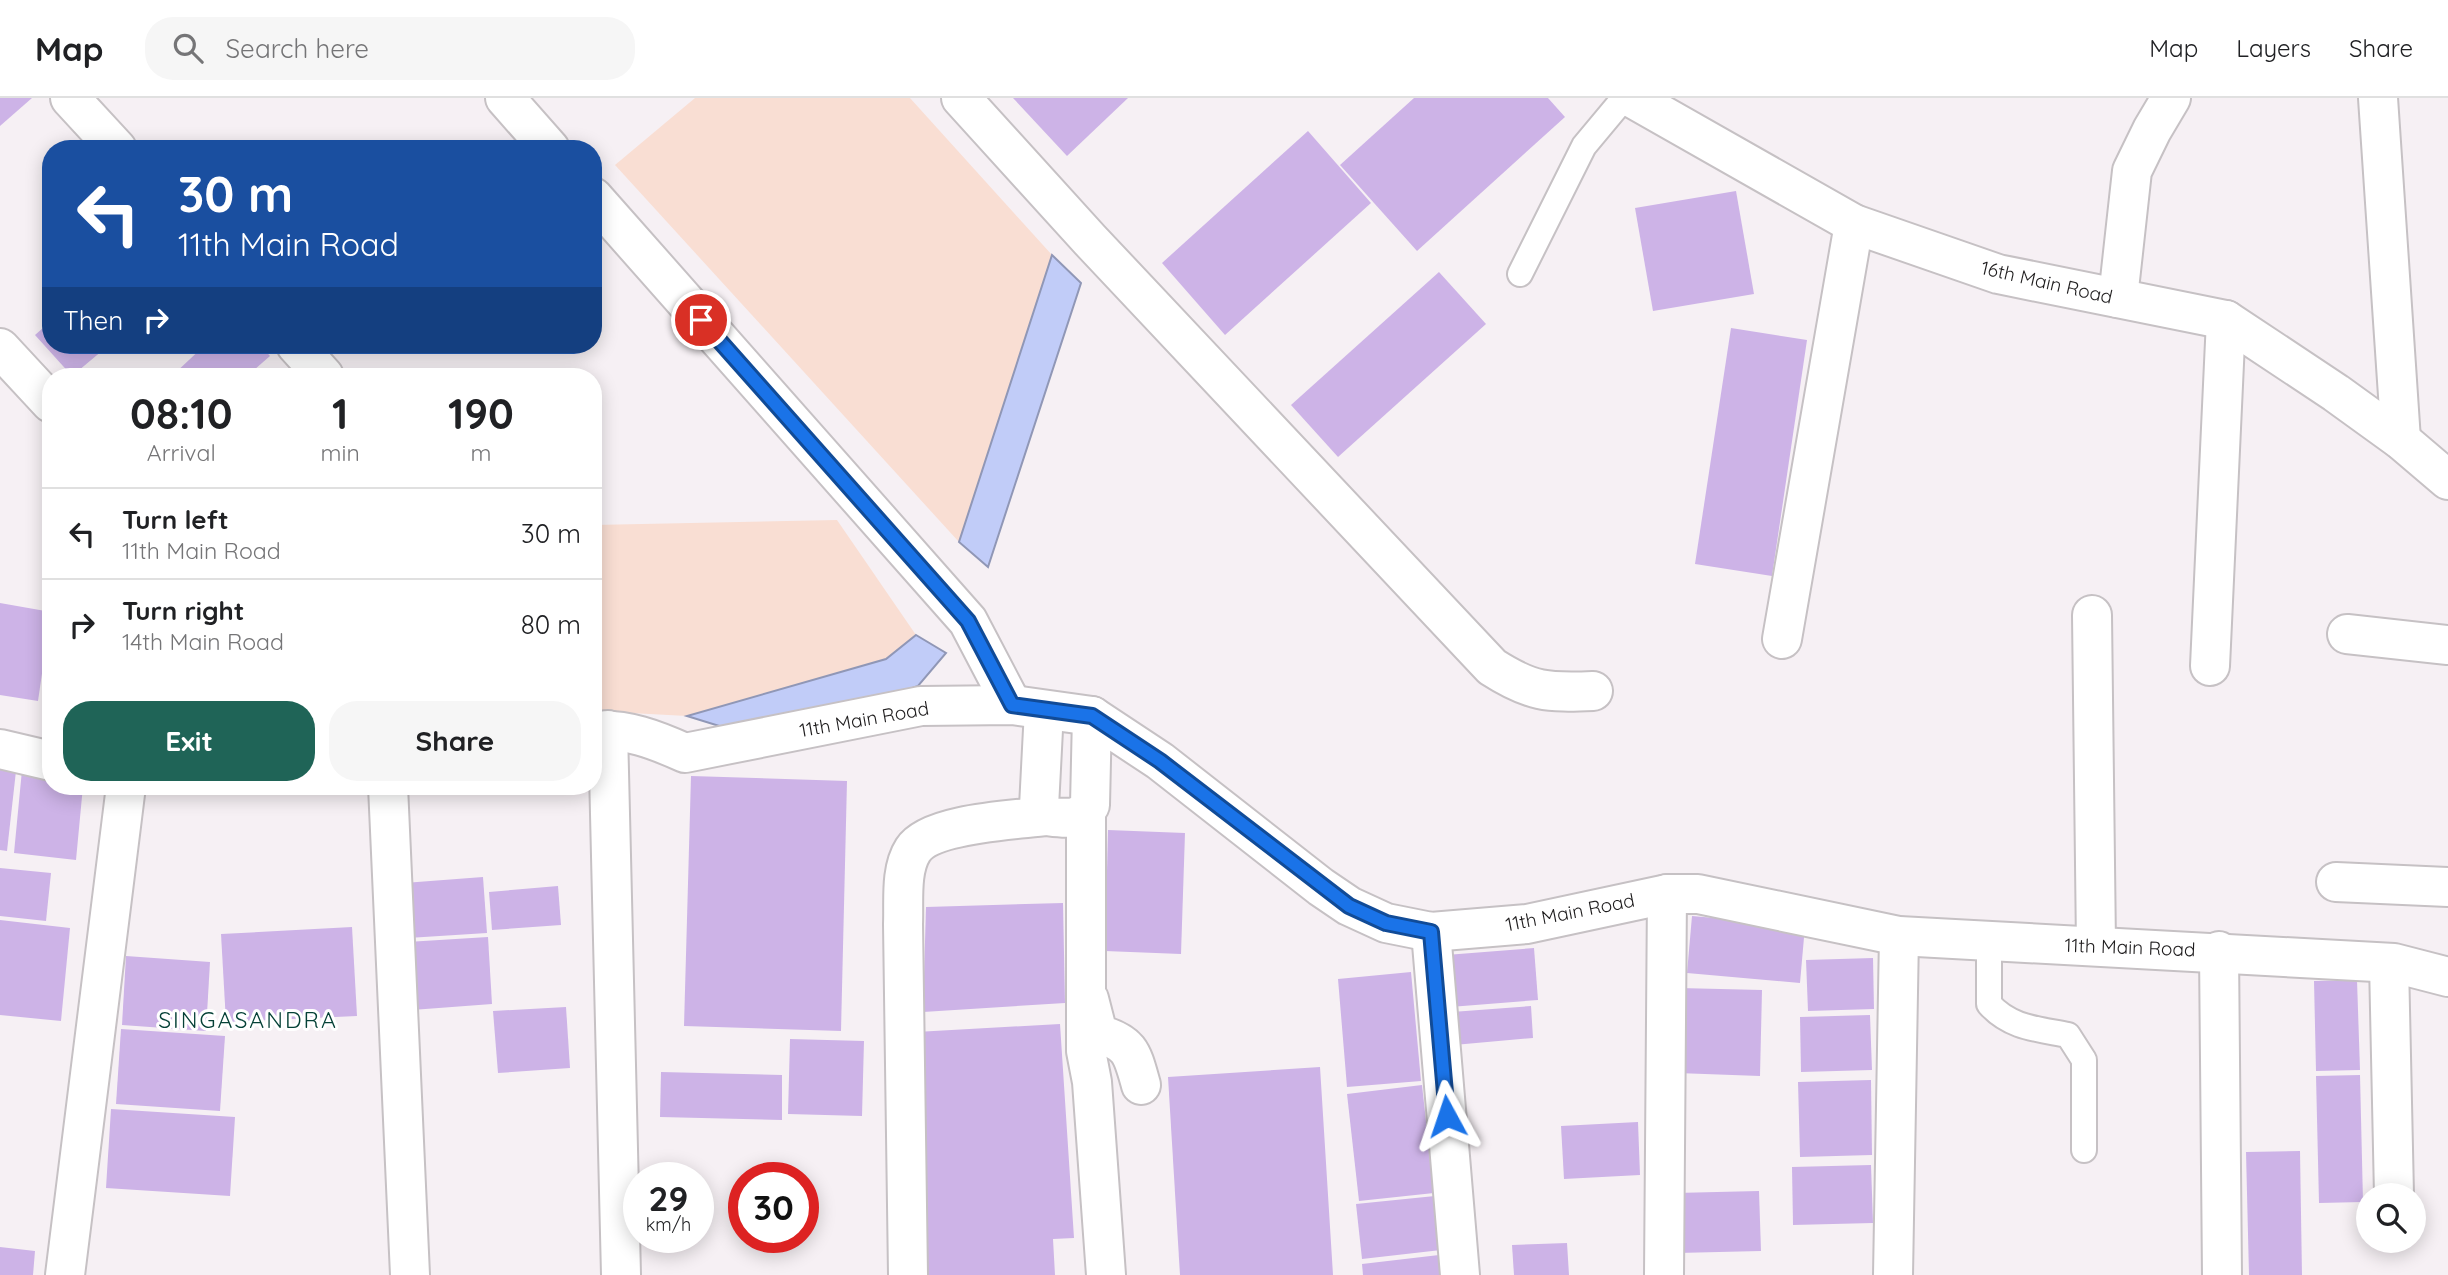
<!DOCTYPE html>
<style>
body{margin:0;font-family:Quicksand,sans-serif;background:#f6f6f6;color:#202124;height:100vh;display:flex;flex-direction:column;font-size:26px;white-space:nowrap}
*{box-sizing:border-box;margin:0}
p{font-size:23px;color:#757577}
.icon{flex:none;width:38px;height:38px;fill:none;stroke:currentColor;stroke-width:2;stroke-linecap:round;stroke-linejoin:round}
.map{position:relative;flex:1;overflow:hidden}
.side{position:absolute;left:42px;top:270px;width:560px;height:427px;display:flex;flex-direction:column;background:#fff;border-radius:28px;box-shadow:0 4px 18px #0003}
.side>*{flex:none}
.guide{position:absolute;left:42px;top:42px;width:560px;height:214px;border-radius:28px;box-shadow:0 4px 18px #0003;background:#1a4fa0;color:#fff;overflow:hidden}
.controls{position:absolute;left:2356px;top:1085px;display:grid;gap:14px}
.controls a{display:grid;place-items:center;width:70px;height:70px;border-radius:50%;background:#fff;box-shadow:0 4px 18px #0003;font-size:35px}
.speed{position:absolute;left:623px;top:1064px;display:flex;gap:14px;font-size:35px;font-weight:700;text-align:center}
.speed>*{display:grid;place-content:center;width:91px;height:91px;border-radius:50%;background:#fff;box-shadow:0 4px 18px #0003;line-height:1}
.speed small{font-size:18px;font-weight:400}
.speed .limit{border:10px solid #d22;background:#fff;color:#111}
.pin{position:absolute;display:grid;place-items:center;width:60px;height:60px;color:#fff;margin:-30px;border:4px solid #fff;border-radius:50%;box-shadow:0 2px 7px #0007}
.me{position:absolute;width:77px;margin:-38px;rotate:355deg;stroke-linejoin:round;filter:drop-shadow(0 0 5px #0008)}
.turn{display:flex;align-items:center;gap:24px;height:147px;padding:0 21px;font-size:32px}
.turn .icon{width:91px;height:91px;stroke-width:2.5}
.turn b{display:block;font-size:49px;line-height:60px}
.then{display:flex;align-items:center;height:66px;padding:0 21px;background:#0003;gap:14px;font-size:26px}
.eta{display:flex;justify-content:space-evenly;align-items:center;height:119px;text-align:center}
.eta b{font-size:42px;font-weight:800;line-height:49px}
.primary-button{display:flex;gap:14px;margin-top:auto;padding:14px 21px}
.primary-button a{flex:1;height:80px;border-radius:28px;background:#1f6457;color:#fff;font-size:28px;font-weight:800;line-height:80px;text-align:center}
.primary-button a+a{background:#f6f6f6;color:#202124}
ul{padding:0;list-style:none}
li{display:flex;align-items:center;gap:21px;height:91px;padding:0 21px;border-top:2px solid #e0e0e0}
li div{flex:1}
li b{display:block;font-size:26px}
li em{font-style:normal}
header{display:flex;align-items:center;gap:42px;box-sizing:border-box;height:98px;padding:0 35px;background:#fff;border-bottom:2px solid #e0e0e0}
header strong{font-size:33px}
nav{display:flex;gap:38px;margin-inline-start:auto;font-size:24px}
.search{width:490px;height:63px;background:#f6f6f6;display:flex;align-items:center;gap:18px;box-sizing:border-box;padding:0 24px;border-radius:28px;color:#757577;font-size:26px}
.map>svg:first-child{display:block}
.green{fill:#f9ded3}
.water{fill:#c1ccf8;stroke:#9097b6;stroke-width:2}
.building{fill:#cdb3e7}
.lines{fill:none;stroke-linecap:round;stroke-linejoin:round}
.lane-casing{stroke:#c6c1c4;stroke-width:28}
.street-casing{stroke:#c6c1c4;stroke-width:42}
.lane{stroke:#fff;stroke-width:24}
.street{stroke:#fff;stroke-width:38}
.route-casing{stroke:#114b97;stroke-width:18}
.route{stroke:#1a73e8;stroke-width:12}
.labels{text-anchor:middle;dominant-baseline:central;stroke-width:6;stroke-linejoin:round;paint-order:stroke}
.street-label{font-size:19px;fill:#1e1c1d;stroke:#fff}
.quarter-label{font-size:23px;letter-spacing:2px;fill:#054137;stroke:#fff}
</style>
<header>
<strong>Map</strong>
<div class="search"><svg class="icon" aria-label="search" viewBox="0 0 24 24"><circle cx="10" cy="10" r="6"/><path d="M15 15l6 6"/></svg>Search here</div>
<nav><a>Map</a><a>Layers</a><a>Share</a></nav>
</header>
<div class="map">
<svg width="2448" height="1177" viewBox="0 0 2448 1177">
<rect width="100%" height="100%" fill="#f6f0f4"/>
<g class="green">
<polygon points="695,0 910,0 1052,157 959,444 615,67"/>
<polygon points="837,422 916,537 886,561 687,618 593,613 593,427"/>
</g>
<g class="water">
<polygon points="1052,157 1081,185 988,469 959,444"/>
<polygon points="916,537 946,555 918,588 882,601 745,636 687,618 886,561"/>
</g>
<g class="building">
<polygon points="0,0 32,0 0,28"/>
<polygon points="1013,0 1128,0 1067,58"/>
<polygon points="1414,0 1548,0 1565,19 1417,153 1340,67"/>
<polygon points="1308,33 1371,105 1225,237 1162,165"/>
<polygon points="1736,93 1754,196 1653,213 1635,110"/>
<polygon points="1439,174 1486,226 1338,359 1291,307"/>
<polygon points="51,223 51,247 109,247 72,278 35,237"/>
<polygon points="1731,230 1807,242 1772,478 1695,466"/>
<polygon points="205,247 260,247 270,258 247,278 176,278 174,276"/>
<polygon points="0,505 51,514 38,603 0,597"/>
<polygon points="0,671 16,673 7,753 0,752"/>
<polygon points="22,672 51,675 51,688 83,688 76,762 14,755"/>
<polygon points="691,678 847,683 841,933 684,928"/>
<polygon points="1108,732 1185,735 1181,856 1105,853"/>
<polygon points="0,770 51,775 46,823 0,818"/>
<polygon points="483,779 487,835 408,840 404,785"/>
<polygon points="558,788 561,827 492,832 489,794"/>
<polygon points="1063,805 1065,905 923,914 926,809"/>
<polygon points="1692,818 1805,828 1800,885 1687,875"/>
<polygon points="0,822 70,830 61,923 0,917"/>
<polygon points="352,829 357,918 226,924 221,836"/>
<polygon points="488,839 492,906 412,912 407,844"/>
<polygon points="1534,850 1538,902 1450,909 1446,857"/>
<polygon points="126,858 210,864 206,933 122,927"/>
<polygon points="1873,860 1874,911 1808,913 1806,862"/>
<polygon points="1411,874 1421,983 1347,989 1338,881"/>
<polygon points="2357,882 2360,972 2316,973 2314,883"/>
<polygon points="1679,890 1762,892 1760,978 1677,975"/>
<polygon points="1531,908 1533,940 1454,947 1452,914"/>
<polygon points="566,909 570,970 498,975 493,913"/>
<polygon points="1870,917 1872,972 1801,974 1800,919"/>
<polygon points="1060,926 1074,1140 1053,1141 1055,1177 921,1177 916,934"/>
<polygon points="121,931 225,938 220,1013 116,1006"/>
<polygon points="790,941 864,943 862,1018 788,1016"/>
<polygon points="1320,969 1333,1177 1180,1177 1168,979"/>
<polygon points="661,974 782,977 782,1022 660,1019"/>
<polygon points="2360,977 2363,1104 2319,1105 2316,978"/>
<polygon points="1871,982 1872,1057 1800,1059 1798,984"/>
<polygon points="1422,987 1434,1095 1359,1103 1347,996"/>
<polygon points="111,1011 235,1019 230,1098 106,1090"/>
<polygon points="1638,1024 1640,1077 1564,1081 1561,1028"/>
<polygon points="2300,1053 2302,1177 2249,1177 2246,1054"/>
<polygon points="1871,1067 1873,1125 1793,1127 1792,1069"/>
<polygon points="1759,1093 1761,1153 1677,1155 1675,1095"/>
<polygon points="1435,1098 1441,1152 1362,1161 1356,1106"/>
<polygon points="1567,1145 1569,1177 1514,1177 1512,1147"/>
<polygon points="0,1149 35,1153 33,1177 0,1177"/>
<polygon points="1439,1157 1441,1177 1363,1177 1362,1166"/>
</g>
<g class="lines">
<g class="lane-casing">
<g id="lane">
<polyline points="1520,176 1584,48 1624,0"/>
<path d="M1989,842V906C2010,930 2038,931 2068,937L2084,962V1052"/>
</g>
</g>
<g class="street-casing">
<g id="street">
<polyline points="70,0 117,51"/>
<polyline points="505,0 550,51"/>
<path d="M961,0L1090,142L1492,569C1531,594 1547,595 1593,593"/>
<polyline points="1632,0 1854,126 1998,176 2226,222 2336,295 2401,342 2448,382"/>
<polyline points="2378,0 2401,342"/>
<polyline points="593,99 968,523 1012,607"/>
<polyline points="2118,200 2132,73 2152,32 2171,0"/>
<polyline points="296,247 324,278"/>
<polyline points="0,250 51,305"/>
<polyline points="2092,517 2096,848"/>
<polyline points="2347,536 2448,547"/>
<polyline points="1782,541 1854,126"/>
<polyline points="2210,568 2226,222"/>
<path d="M1044,612L1039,709L1046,718C1062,720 1081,724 1090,707L1092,618"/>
<polyline points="608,632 621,1177"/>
<path d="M593,633C626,630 656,642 685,655L921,608L1012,607L1092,618L1160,663L1321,789L1349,808L1386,825L1431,834L1527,826L1667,796H1698L1899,838L2394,865L2448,879"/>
<polyline points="0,651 51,663"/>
<polyline points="388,688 410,1177"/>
<polyline points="1086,714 1086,953 1092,984 1106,1177"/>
<polyline points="2336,784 2448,789"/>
<polyline points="1431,834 1460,1177"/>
<polyline points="2219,853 2222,1177"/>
<polyline points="2389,865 2394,1097"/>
<path d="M1089,901L1098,936C1131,945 1132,955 1141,987"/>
<polyline points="65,1177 126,688"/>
<path d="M908,1177L903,826C904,804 900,772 913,752C930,725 1015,722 1046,718"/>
<polyline points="1664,1177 1667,796"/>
<polyline points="1893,1177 1899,838"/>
</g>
</g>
<use href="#lane" class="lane"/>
<use href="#street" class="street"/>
</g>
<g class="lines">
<g class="route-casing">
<polyline id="route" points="701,222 968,523 1012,607 1092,618 1160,663 1349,808 1386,825 1431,834 1447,1018"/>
</g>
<use href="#route" class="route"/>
</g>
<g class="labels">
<g class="street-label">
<text transform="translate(2047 184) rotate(13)">16th Main Road</text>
<text transform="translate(864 621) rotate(-10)">11th Main Road</text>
<text transform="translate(1570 814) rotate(-11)">11th Main Road</text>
<text transform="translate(2130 849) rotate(2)">11th Main Road</text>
</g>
<g class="quarter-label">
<text x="248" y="921">SINGASANDRA</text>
</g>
</g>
</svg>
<div class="controls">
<a><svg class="icon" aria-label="search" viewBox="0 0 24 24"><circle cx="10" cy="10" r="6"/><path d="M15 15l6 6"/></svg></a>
</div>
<div class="speed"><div>29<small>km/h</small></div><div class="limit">30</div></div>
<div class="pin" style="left:701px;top:222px;background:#d93025"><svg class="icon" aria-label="arrive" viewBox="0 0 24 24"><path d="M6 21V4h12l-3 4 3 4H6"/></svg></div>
<svg class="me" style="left:1447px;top:1018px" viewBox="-20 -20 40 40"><path d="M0-17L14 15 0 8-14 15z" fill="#1a73e8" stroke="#fff" stroke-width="4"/></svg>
<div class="guide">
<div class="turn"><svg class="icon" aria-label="left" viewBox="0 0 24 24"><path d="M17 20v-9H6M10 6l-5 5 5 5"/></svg><div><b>30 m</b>11th Main Road</div></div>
<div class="then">Then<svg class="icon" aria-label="right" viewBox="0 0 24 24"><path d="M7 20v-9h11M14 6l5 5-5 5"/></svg></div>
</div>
<section class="side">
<div class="eta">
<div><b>08:10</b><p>Arrival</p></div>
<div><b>1</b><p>min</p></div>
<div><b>190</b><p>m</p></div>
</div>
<ul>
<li><svg class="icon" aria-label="left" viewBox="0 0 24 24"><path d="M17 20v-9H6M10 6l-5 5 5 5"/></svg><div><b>Turn left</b><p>11th Main Road</p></div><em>30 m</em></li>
<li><svg class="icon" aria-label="right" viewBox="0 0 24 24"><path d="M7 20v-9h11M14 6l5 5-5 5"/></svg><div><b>Turn right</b><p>14th Main Road</p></div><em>80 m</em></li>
</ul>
<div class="primary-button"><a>Exit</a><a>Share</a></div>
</section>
</div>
